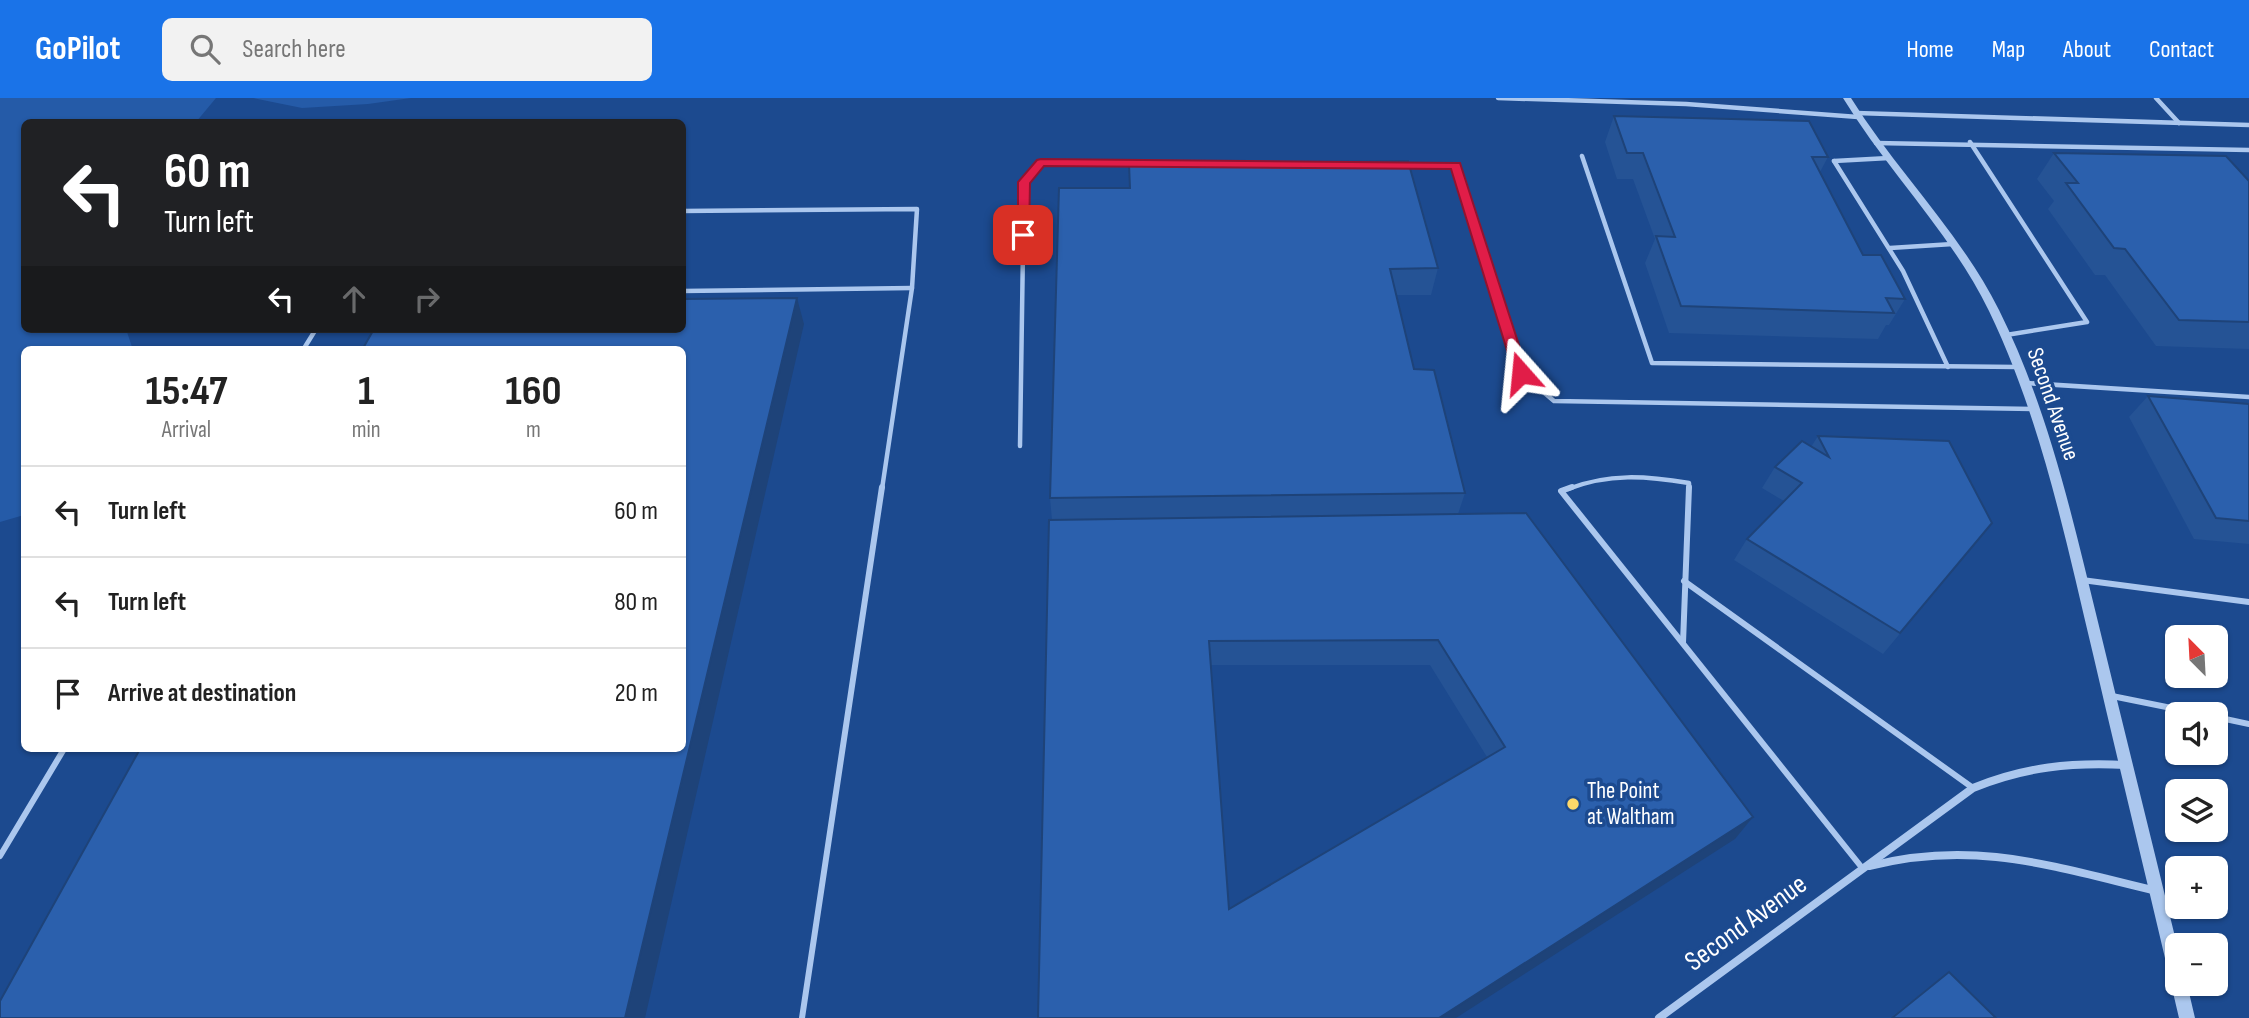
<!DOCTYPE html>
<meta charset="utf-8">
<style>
body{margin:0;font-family:"Sofia Sans Condensed",sans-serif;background:#f2f2f2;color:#222;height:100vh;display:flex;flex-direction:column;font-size:26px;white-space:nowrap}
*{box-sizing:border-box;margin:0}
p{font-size:23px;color:#767676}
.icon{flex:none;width:38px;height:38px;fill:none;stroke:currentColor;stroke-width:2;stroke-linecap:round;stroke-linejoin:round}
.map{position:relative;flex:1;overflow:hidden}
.panel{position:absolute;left:21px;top:248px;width:665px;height:406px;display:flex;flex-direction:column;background:#fff;border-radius:10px;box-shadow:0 2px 5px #0004}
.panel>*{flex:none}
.guide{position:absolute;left:21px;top:21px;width:665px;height:214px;border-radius:10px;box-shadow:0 2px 5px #0004;background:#202124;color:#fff;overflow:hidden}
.needle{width:46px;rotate:336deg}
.tools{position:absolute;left:2165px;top:527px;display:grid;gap:14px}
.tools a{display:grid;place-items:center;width:63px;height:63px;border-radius:10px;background:#fff;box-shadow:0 2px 5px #0004;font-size:35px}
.pin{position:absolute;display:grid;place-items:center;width:60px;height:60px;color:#fff;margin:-30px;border-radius:14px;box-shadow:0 4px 10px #0006}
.me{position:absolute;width:77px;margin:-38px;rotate:342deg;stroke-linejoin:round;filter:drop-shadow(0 0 5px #0008)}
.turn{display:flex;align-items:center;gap:24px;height:147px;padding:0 28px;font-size:32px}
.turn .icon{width:91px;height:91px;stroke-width:2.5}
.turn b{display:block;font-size:49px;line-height:60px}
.lanes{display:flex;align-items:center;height:66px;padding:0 28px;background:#0003;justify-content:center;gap:35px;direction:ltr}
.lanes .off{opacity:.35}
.eta{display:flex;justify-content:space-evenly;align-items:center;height:119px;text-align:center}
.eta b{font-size:42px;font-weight:700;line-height:49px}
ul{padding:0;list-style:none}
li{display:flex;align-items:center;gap:21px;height:91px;padding:0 28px;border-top:2px solid #e0e0e0}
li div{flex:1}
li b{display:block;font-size:26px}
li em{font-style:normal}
header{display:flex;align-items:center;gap:42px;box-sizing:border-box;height:98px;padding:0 35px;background:#1a73e8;color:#fff}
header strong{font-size:33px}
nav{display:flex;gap:38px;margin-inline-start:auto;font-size:24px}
.search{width:490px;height:63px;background:#f2f2f2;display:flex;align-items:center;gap:18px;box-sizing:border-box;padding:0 24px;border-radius:10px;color:#767676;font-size:26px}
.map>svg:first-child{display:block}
.green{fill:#255ba8}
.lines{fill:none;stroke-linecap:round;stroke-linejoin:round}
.service-far1{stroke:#abc7ee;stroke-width:4.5}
.service{stroke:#abc7ee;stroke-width:6}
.minor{stroke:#abc7ee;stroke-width:8}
.tertiary{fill:#abc7ee;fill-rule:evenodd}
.wall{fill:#255395;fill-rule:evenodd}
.shaded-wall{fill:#1e4379}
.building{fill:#2b60ad;stroke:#1e4379;stroke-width:2;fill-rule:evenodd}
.route{fill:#e11d48;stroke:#92132f;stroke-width:2}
.poi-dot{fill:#fed869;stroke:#1c4a8f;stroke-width:2.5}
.labels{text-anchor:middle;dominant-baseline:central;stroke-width:7;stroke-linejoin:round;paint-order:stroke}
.street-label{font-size:23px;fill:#fff;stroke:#1c4a8f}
.poi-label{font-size:23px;fill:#fff;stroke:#1c4a8f;text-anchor:start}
.near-street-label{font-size:28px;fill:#fff;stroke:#1c4a8f}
</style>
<header>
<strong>GoPilot</strong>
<div class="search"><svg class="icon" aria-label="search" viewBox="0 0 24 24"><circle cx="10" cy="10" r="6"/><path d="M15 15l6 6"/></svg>Search here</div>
<nav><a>Home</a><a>Map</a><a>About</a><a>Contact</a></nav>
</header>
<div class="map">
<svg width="2249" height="920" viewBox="0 0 2249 920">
<rect width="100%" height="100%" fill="#1c4a8f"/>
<g class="green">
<polygon points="0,0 216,0 196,24 24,24 24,231 126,231 133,252 24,252 24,417 0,424"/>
<polygon points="253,0 411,0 368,6 302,10"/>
</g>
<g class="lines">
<g class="service-far1">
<polyline points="1498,0 1686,6 1858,19"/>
<polyline points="2156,0 2179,25"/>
<polyline points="1856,15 2249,27"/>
<polyline points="1970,44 2087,224 2006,237"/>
<polyline points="1876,45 2249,52"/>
<polyline points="1582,58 1652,265 2017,269"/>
<polyline points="1834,63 1903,173 1948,269"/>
<polyline points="1834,63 1889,60"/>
<polyline points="1405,67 1456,67 1521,275 1554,303 2033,311"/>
<polyline points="682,113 917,111 912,190 882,391"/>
<polyline points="1890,150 1953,146"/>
<polyline points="682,193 912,190"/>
<polyline points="303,252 316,231"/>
<polyline points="2026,285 2249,299"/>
<polyline points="1020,348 1024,84 1041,65 1153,65"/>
<path d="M1568,391C1609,375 1646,378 1689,385V391"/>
</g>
<g class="service">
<polyline points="1572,389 1561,393 1863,771"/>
<polyline points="2082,482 2249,504"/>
<polyline points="1684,483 1973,690"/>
<polyline points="1683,545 1689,389"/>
<polyline points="2112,598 2201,616"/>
<polyline points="2216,619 2249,626"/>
<polyline points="0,758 64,651"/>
<polyline points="802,920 882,389"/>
</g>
<g class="minor">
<path d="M1870,768C1975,741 2055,769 2157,793"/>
<path d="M1659,920L1973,690C2024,669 2072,664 2126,667"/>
</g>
<path class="tertiary" d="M1843,0H1851C1897,74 1960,134 1999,212C2048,310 2072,418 2098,524C2124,632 2151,739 2177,847V886H2187L2195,920H2179C2151,799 2121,677 2093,556C2065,439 2041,321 1989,213C1951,135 1888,74 1843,0Z"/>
</g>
<g class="wall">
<polygon points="1614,18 1828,59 1820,74 1863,157 1905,201 1889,227 1886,227 1878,241 1669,235 1645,165 1655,141 1633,81 1617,81 1605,44"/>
<polygon points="2054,55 2249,83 2249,251 2156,248 2105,177 2095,177 2048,111 2054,103 2037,81"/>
<path d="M1129,66L1438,170L1431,197H1397L1414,271L1465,395L1458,416L1735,741L1038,920L1052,422L1050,400L1129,90ZM1211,567H1430L1487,659L1229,811Z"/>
<polygon points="2148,298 2249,306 2249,446 2194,441 2129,319"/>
<polygon points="1818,338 1992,425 1883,556 1734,462 1747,441 1784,403 1762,390 1775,369 1811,349"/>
<polygon points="1949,874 1996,920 1890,920 1928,890"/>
</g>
<g class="shaded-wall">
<polygon points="797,200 804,226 645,920 625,920"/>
<polygon points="1753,719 1735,741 1456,920 1439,920"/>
</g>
<g class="building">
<polygon points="1614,18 1809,23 1828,59 1812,59 1863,157 1881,157 1905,201 1886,200 1894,215 1681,208 1656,138 1675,139 1643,55 1627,55"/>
<polygon points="2054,55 2226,58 2249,83 2249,224 2179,222 2125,151 2114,150 2066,85 2078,85"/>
<polygon points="1408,63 1438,170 1390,171 1414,271 1434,272 1465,395 1050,400 1059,90 1130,90 1129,66"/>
<polygon points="797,200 625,920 0,920 0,903 140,651 682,651 682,252 362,252 374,231 682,231 682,201"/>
<polygon points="2148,298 2249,306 2249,423 2216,420"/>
<polygon points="1818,338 1949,343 1992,425 1900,535 1747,441 1802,385 1775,369 1802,343 1829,359"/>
<path d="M1526,415L1753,719L1439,920H1038L1049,422ZM1438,542L1505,649L1229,811L1209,543Z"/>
<polygon points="1949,874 1996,920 1892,920"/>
</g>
<polygon class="route" points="1041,61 1460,65 1528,275 1521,279 1514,275 1451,71 1044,68 1030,85 1029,137 1023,141 1018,139 1018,84 1037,62"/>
<circle class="poi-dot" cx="1573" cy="706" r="7"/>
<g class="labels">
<g class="street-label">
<text transform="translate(2053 306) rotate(71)">Second Avenue</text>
</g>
<g class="poi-label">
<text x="1587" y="693">The Point<tspan x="1587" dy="26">at Waltham</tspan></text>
</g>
<g class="near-street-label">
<text transform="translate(1746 825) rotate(-36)">Second Avenue</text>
</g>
</g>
</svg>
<div class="tools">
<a><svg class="needle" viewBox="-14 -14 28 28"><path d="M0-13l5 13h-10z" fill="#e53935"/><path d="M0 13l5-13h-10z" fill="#767676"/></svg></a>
<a><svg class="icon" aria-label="sound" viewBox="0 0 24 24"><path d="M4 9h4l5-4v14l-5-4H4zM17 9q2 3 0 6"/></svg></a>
<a><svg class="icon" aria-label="layers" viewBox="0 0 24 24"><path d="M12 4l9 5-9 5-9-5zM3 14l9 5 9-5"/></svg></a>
<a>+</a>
<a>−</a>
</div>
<div class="pin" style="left:1023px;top:137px;background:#d93025"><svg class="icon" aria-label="arrive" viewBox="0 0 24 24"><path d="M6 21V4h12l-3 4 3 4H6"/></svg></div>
<svg class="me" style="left:1521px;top:275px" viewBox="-20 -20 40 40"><path d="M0-17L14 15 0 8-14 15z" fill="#e11d48" stroke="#fff" stroke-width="4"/></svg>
<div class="guide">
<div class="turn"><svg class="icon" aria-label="left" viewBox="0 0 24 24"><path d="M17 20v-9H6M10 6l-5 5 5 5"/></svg><div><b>60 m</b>Turn left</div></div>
<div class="lanes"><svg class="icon" aria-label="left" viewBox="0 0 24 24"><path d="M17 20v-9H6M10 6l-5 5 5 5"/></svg><svg class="icon off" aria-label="ahead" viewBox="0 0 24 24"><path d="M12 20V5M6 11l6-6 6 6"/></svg><svg class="icon off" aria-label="right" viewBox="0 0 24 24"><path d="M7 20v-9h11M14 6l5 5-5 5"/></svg></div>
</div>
<section class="panel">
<div class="eta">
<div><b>15:47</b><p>Arrival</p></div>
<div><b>1</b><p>min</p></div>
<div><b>160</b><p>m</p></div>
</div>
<ul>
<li><svg class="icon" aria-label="left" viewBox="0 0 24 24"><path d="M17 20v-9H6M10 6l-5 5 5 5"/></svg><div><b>Turn left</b></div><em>60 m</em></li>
<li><svg class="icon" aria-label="left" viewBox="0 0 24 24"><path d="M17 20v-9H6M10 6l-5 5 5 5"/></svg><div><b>Turn left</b></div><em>80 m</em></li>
<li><svg class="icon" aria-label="arrive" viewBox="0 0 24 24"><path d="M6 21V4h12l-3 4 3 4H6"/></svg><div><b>Arrive at destination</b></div><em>20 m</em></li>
</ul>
</section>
</div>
